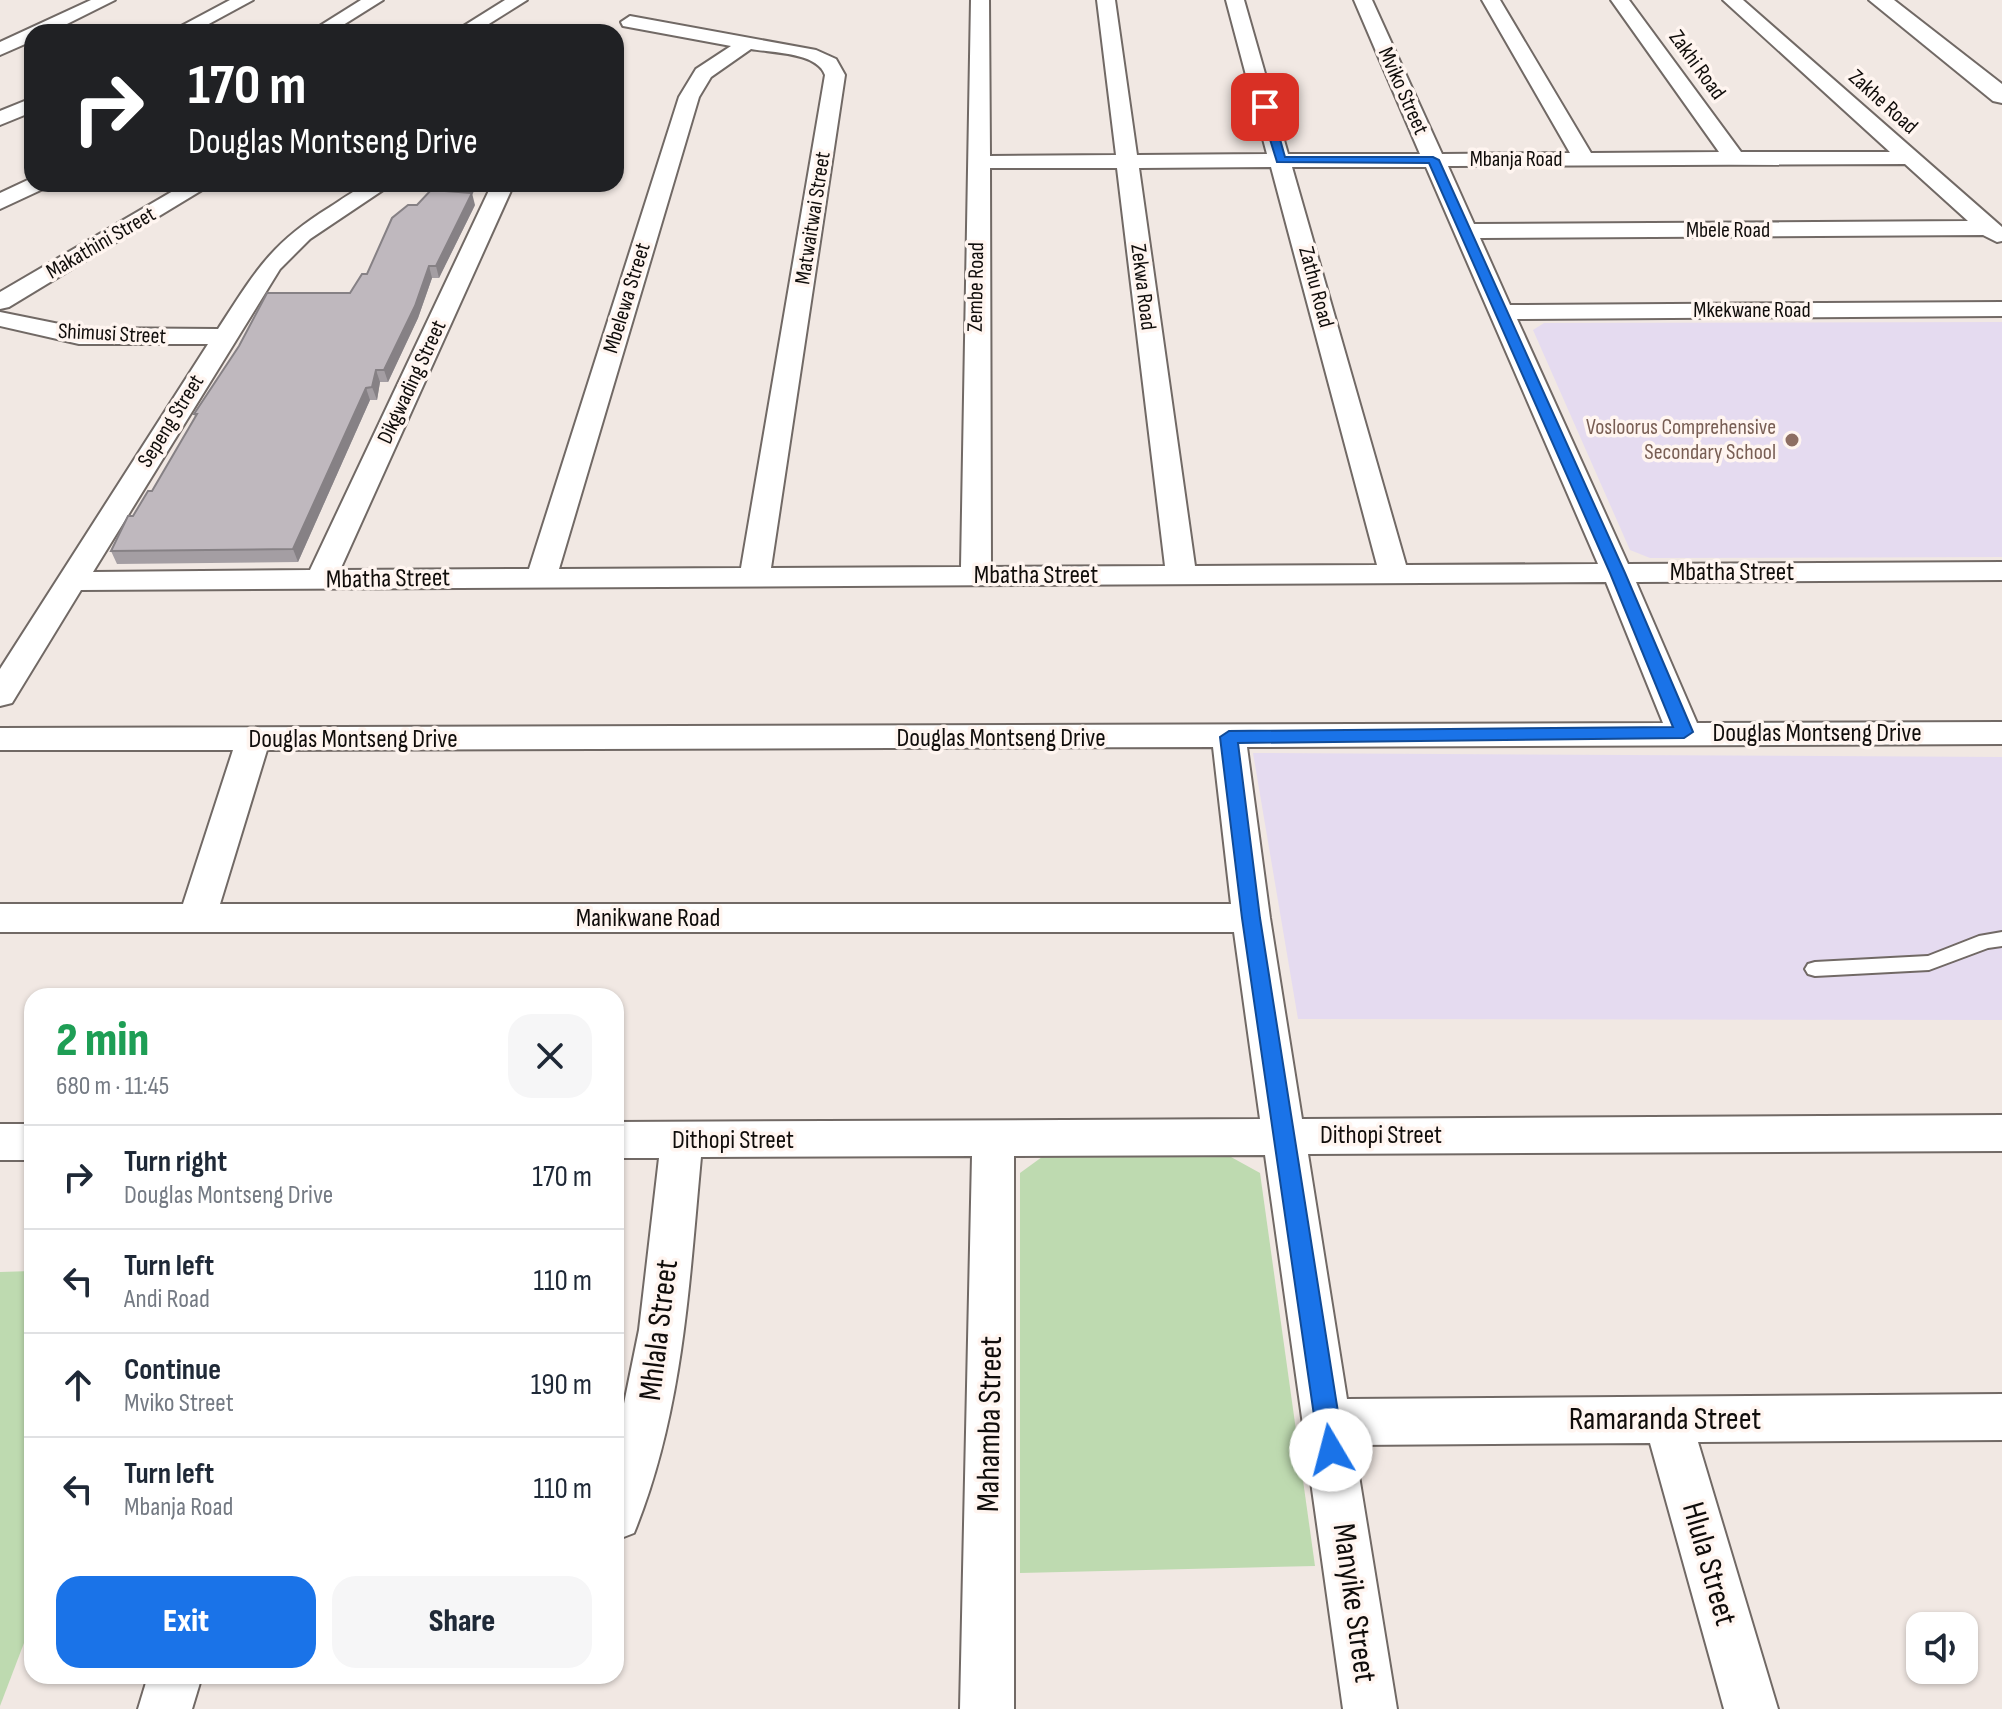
<!DOCTYPE html>
<meta charset="utf-8">
<style>
body{margin:0;font-family:"Sofia Sans Condensed",sans-serif;background:#f6f6f7;color:#1f2937;height:100vh;display:flex;flex-direction:column;font-size:30px;white-space:nowrap}
*{box-sizing:border-box;margin:0}
p{font-size:26px;color:#747a83}
.icon{flex:none;width:44px;height:44px;fill:none;stroke:currentColor;stroke-width:2;stroke-linecap:round;stroke-linejoin:round}
.map{position:relative;flex:1;overflow:hidden}
.panel{position:absolute;left:24px;top:988px;width:600px;height:696px;display:flex;flex-direction:column;background:#fff;border-radius:24px;box-shadow:0 2px 6px #0004}
.panel>*{flex:none}
.top-card{position:absolute;left:24px;top:24px;width:600px;height:168px;border-radius:24px;box-shadow:0 2px 6px #0004;background:#202124;color:#fff;overflow:hidden}
.fabs{position:absolute;left:1906px;top:1612px;display:grid;gap:16px}
.fabs a{display:grid;place-items:center;width:72px;height:72px;border-radius:16px;background:#fff;box-shadow:0 2px 6px #0004;font-size:40px}
.pin{position:absolute;display:grid;place-items:center;width:68px;height:68px;color:#fff;margin:-34px;border-radius:16px;box-shadow:0 4px 12px #0006}
.me{position:absolute;width:88px;margin:-44px;rotate:352deg;stroke-linejoin:round;filter:drop-shadow(0 0 6px #0008)}
.turn{display:flex;align-items:center;gap:28px;height:168px;padding:0 32px;font-size:36px}
.turn .icon{width:104px;height:104px;stroke-width:2.5}
.turn b{display:block;font-size:56px;line-height:68px}
.round{display:grid;place-items:center;flex:none;width:84px;height:84px;border-radius:24px;background:#f6f6f7}
.head{display:flex;align-items:center;justify-content:space-between;height:136px;padding:0 32px}
h1{font-size:48px;font-weight:800;line-height:60px;color:#1e9e55}
.button{display:flex;gap:16px;margin-top:auto;padding:16px 32px}
.button a{flex:1;height:92px;border-radius:24px;background:#1a73e8;color:#fff;font-size:32px;font-weight:800;line-height:92px;text-align:center}
.button a+a{background:#f6f6f7;color:#1f2937}
ul{padding:0;list-style:none}
li{display:flex;align-items:center;gap:24px;height:104px;padding:0 32px;border-top:2px solid #e0e1e3}
li div{flex:1}
li b{display:block;font-size:30px}
li em{font-style:normal}
.map>svg:first-child{display:block}
.education{fill:#e5dbf0}
.green{fill:#bedab0}
.lines{fill:none;stroke-linecap:round;stroke-linejoin:round}
.lane-casing{stroke:#716965;stroke-width:4}
.street-casing{stroke:#716965;stroke-width:4}
.secondary-casing{stroke:#716965;stroke-width:4}
.lane{fill:#fff;fill-rule:evenodd}
.street{fill:#fff;fill-rule:evenodd}
.secondary{fill:#fff;fill-rule:evenodd}
.wall{fill:#a49ea3}
.shaded-wall{fill:#868185}
.building{fill:#bfb8be;stroke:#868185;stroke-width:2}
.route{fill:#1a73e8;stroke:#114b97;stroke-width:2}
.education-dot{fill:#8d6e63;stroke:#fff5f0;stroke-width:3}
.labels{text-anchor:middle;dominant-baseline:central;stroke-width:7;stroke-linejoin:round;paint-order:stroke}
.far-street-label{font-size:22px;fill:#100d0b;stroke:#fff5f0}
.far-education-label{font-size:22px;fill:#785e54;stroke:#fff5f0;text-anchor:end}
.street-label{font-size:26px;fill:#100d0b;stroke:#fff5f0}
.near-street-label{font-size:32px;fill:#100d0b;stroke:#fff5f0}
</style>
<div class="map">
<svg width="2002" height="1709" viewBox="0 0 2002 1709">
<rect width="100%" height="100%" fill="#f1e8e3"/>
<g class="education">
<polygon points="2002,322 2002,557 1650,558 1630,550 1533,330 1544,323"/>
<polygon points="1253,753 2002,757 2002,1020 1298,1019"/>
</g>
<g class="green">
<polygon points="1042,1157 1231,1157 1260,1173 1315,1566 1020,1573 1020,1173"/>
<polygon points="32,1271 32,1622 0,1706 0,1272"/>
</g>
<g class="lines">
<g class="lane-casing">
<polygon id="lane" points="2002,932 2002,946 1988,948 1929,970 1815,976 1808,974 1805,969 1808,964 1815,962 1928,956 1979,936"/>
</g>
<g class="street-casing">
<g id="street">
<polygon points="91,0 115,0 51,32 32,32 32,41 0,55 0,42"/>
<polygon points="230,0 253,0 194,32 170,32"/>
<polygon points="361,0 383,0 332,32 310,32"/>
<polygon points="505,0 527,0 476,32 454,32"/>
<path d="M971,0H989L990,156L1116,155L1097,0H1115L1137,155L1267,154L1226,0H1244L1288,154H1420L1354,0H1372L1442,154L1570,153L1482,0H1500L1591,153L1719,152L1611,0H1629L1741,152H1890L1723,0H1743L2002,227V241L1997,242L1983,235L1480,238L1510,305L2002,302V316L1517,319L1628,564L2002,562V580L1636,582L1697,723L2002,722V744L1247,747L1270,918L1302,1119L2002,1115V1151L1308,1154L1347,1399L2002,1394V1440L1698,1442L1778,1709H1724L1650,1443L1354,1445L1397,1709H1343L1265,1155L1014,1156V1709H960L972,1156L701,1157C689,1285 683,1413 634,1533L616,1540V1443L639,1330L659,1158H616V1122L1260,1119L1234,932H0V904H183L233,750H0V728L1663,723L1606,582L81,590L12,703L0,706V669L208,344H79L0,326V312L79,328L218,329C255,272 270,244 330,207C356,190 360,184 392,184L310,239L280,269L93,572L310,570L492,184H514L340,570L529,569L679,97L696,69L731,46L623,26L621,22L630,16L816,50L836,59L845,75L771,568L961,567ZM751,49C771,53 817,52 825,75L741,568L559,569L699,97L711,77ZM1905,164L1968,221L1474,224L1448,166ZM1271,167L1377,565L1195,566L1139,168ZM1292,167H1426L1598,564L1406,565ZM990,168H1117L1165,566L991,567ZM1213,747L1231,904H220L267,750Z"/>
<polygon points="32,98 32,112 0,125 0,111"/>
<polygon points="32,178 32,184 46,184 43,189 0,209 0,193"/>
<polygon points="185,184 212,184 9,307 0,309 0,292"/>
<rect x="0" y="1124" width="32" height="36"/>
<polygon points="148,1676 202,1676 192,1709 138,1709"/>
</g>
</g>
<g class="secondary-casing">
<polygon id="secondary" points="1869,0 1894,0 2002,84 2002,103 1993,101"/>
</g>
<use href="#lane" class="lane"/>
<use href="#street" class="street"/>
<use href="#secondary" class="secondary"/>
</g>
<polygon class="wall" points="475,205 439,278 432,278 418,318 388,382 380,382 377,400 370,400 298,562 117,564 111,551 133,516 152,491 195,417 194,414 350,293 367,274"/>
<g class="shaded-wall">
<polygon points="472,193 475,205 439,278 436,266"/>
<polygon points="429,266 432,278 418,318 388,382 384,370"/>
<polygon points="376,370 380,382 377,400 372,387"/>
<polygon points="366,388 370,400 298,562 293,549"/>
</g>
<polygon class="building" points="431,190 472,193 436,266 429,266 415,306 384,370 376,370 372,387 366,388 293,549 111,551 128,516 133,516 148,491 152,491 197,414 194,414 239,346 267,293 350,293 362,274 367,274 392,218 408,205 417,205"/>
<polygon class="route" points="1265,104 1271,107 1285,157 1433,157 1439,160 1625,573 1693,732 1684,738 1238,743 1260,918 1344,1450 1340,1459 1331,1462 1323,1459 1319,1450 1242,918 1220,737 1229,731 1673,727 1610,573 1429,163 1277,162 1260,107"/>
<circle class="education-dot" cx="1792" cy="440" r="8"/>
<g class="labels">
<g class="far-street-label">
<text transform="translate(1697 65) rotate(54)">Zakhi Road</text>
<text transform="translate(1403 91) rotate(66)">Mviko Street</text>
<text transform="translate(1883 102) rotate(42)">Zakhe Road</text>
<text x="1516" y="159">Mbanja Road</text>
<text transform="translate(813 218) rotate(-81)">Matwaitwai Street</text>
<text x="1728" y="230">Mbele Road</text>
<text transform="translate(101 243) rotate(-30)">Makathini Street</text>
<text transform="translate(976 287) rotate(-89)">Zembe Road</text>
<text transform="translate(1143 287) rotate(83)">Zekwa Road</text>
<text transform="translate(1316 287) rotate(75)">Zathu Road</text>
<text transform="translate(627 298) rotate(-73)">Mbelewa Street</text>
<text x="1752" y="310">Mkekwane Road</text>
<text transform="translate(112 334) rotate(3)">Shimusi Street</text>
<text transform="translate(412 382) rotate(-65)">Dikgwading Street</text>
<text transform="translate(171 421) rotate(-58)">Sepeng Street</text>
</g>
<g class="far-education-label">
<text x="1776" y="427">Vosloorus Comprehensive<tspan x="1776" dy="25">Secondary School</tspan></text>
</g>
<g class="street-label">
<text x="1732" y="572">Mbatha Street</text>
<text x="1036" y="575">Mbatha Street</text>
<text transform="translate(388 579) rotate(-1)">Mbatha Street</text>
<text x="1817" y="733">Douglas Montseng Drive</text>
<text x="1001" y="738">Douglas Montseng Drive</text>
<text x="353" y="739">Douglas Montseng Drive</text>
<text x="648" y="918">Manikwane Road</text>
<text x="1381" y="1135">Dithopi Street</text>
<text x="733" y="1140">Dithopi Street</text>
</g>
<g class="near-street-label">
<text transform="translate(659 1330) rotate(-83)">Mhlala Street</text>
<text x="1665" y="1419">Ramaranda Street</text>
<text transform="translate(990 1424) rotate(-89)">Mahamba Street</text>
<text transform="translate(1709 1564) rotate(74)">Hlula Street</text>
<text transform="translate(1354 1603) rotate(82)">Manyike Street</text>
</g>
</g>
</svg>
<div class="fabs">
<a><svg class="icon" aria-label="sound" viewBox="0 0 24 24"><path d="M4 9h4l5-4v14l-5-4H4zM17 9q2 3 0 6"/></svg></a>
</div>
<div class="pin" style="left:1265px;top:107px;background:#d93025"><svg class="icon" aria-label="arrive" viewBox="0 0 24 24"><path d="M6 21V4h12l-3 4 3 4H6"/></svg></div>
<svg class="me" style="left:1331px;top:1450px" viewBox="-20 -20 40 40"><circle r="19" fill="#fff"/><path d="M0-13L10 11 0 6-10 11z" fill="#1a73e8"/></svg>
<div class="top-card">
<div class="turn"><svg class="icon" aria-label="right" viewBox="0 0 24 24"><path d="M7 20v-9h11M14 6l5 5-5 5"/></svg><div><b>170 m</b>Douglas Montseng Drive</div></div>
</div>
<section class="panel">
<div class="head"><div><h1>2 min</h1><p>680 m · 11:45</p></div><a class="round"><svg class="icon" aria-label="close" viewBox="0 0 24 24"><path d="M6 6l12 12M18 6L6 18"/></svg></a></div>
<ul>
<li><svg class="icon" aria-label="right" viewBox="0 0 24 24"><path d="M7 20v-9h11M14 6l5 5-5 5"/></svg><div><b>Turn right</b><p>Douglas Montseng Drive</p></div><em>170 m</em></li>
<li><svg class="icon" aria-label="left" viewBox="0 0 24 24"><path d="M17 20v-9H6M10 6l-5 5 5 5"/></svg><div><b>Turn left</b><p>Andi Road</p></div><em>110 m</em></li>
<li><svg class="icon" aria-label="ahead" viewBox="0 0 24 24"><path d="M12 20V5M6 11l6-6 6 6"/></svg><div><b>Continue</b><p>Mviko Street</p></div><em>190 m</em></li>
<li><svg class="icon" aria-label="left" viewBox="0 0 24 24"><path d="M17 20v-9H6M10 6l-5 5 5 5"/></svg><div><b>Turn left</b><p>Mbanja Road</p></div><em>110 m</em></li>
</ul>
<div class="button"><a>Exit</a><a>Share</a></div>
</section>
</div>
